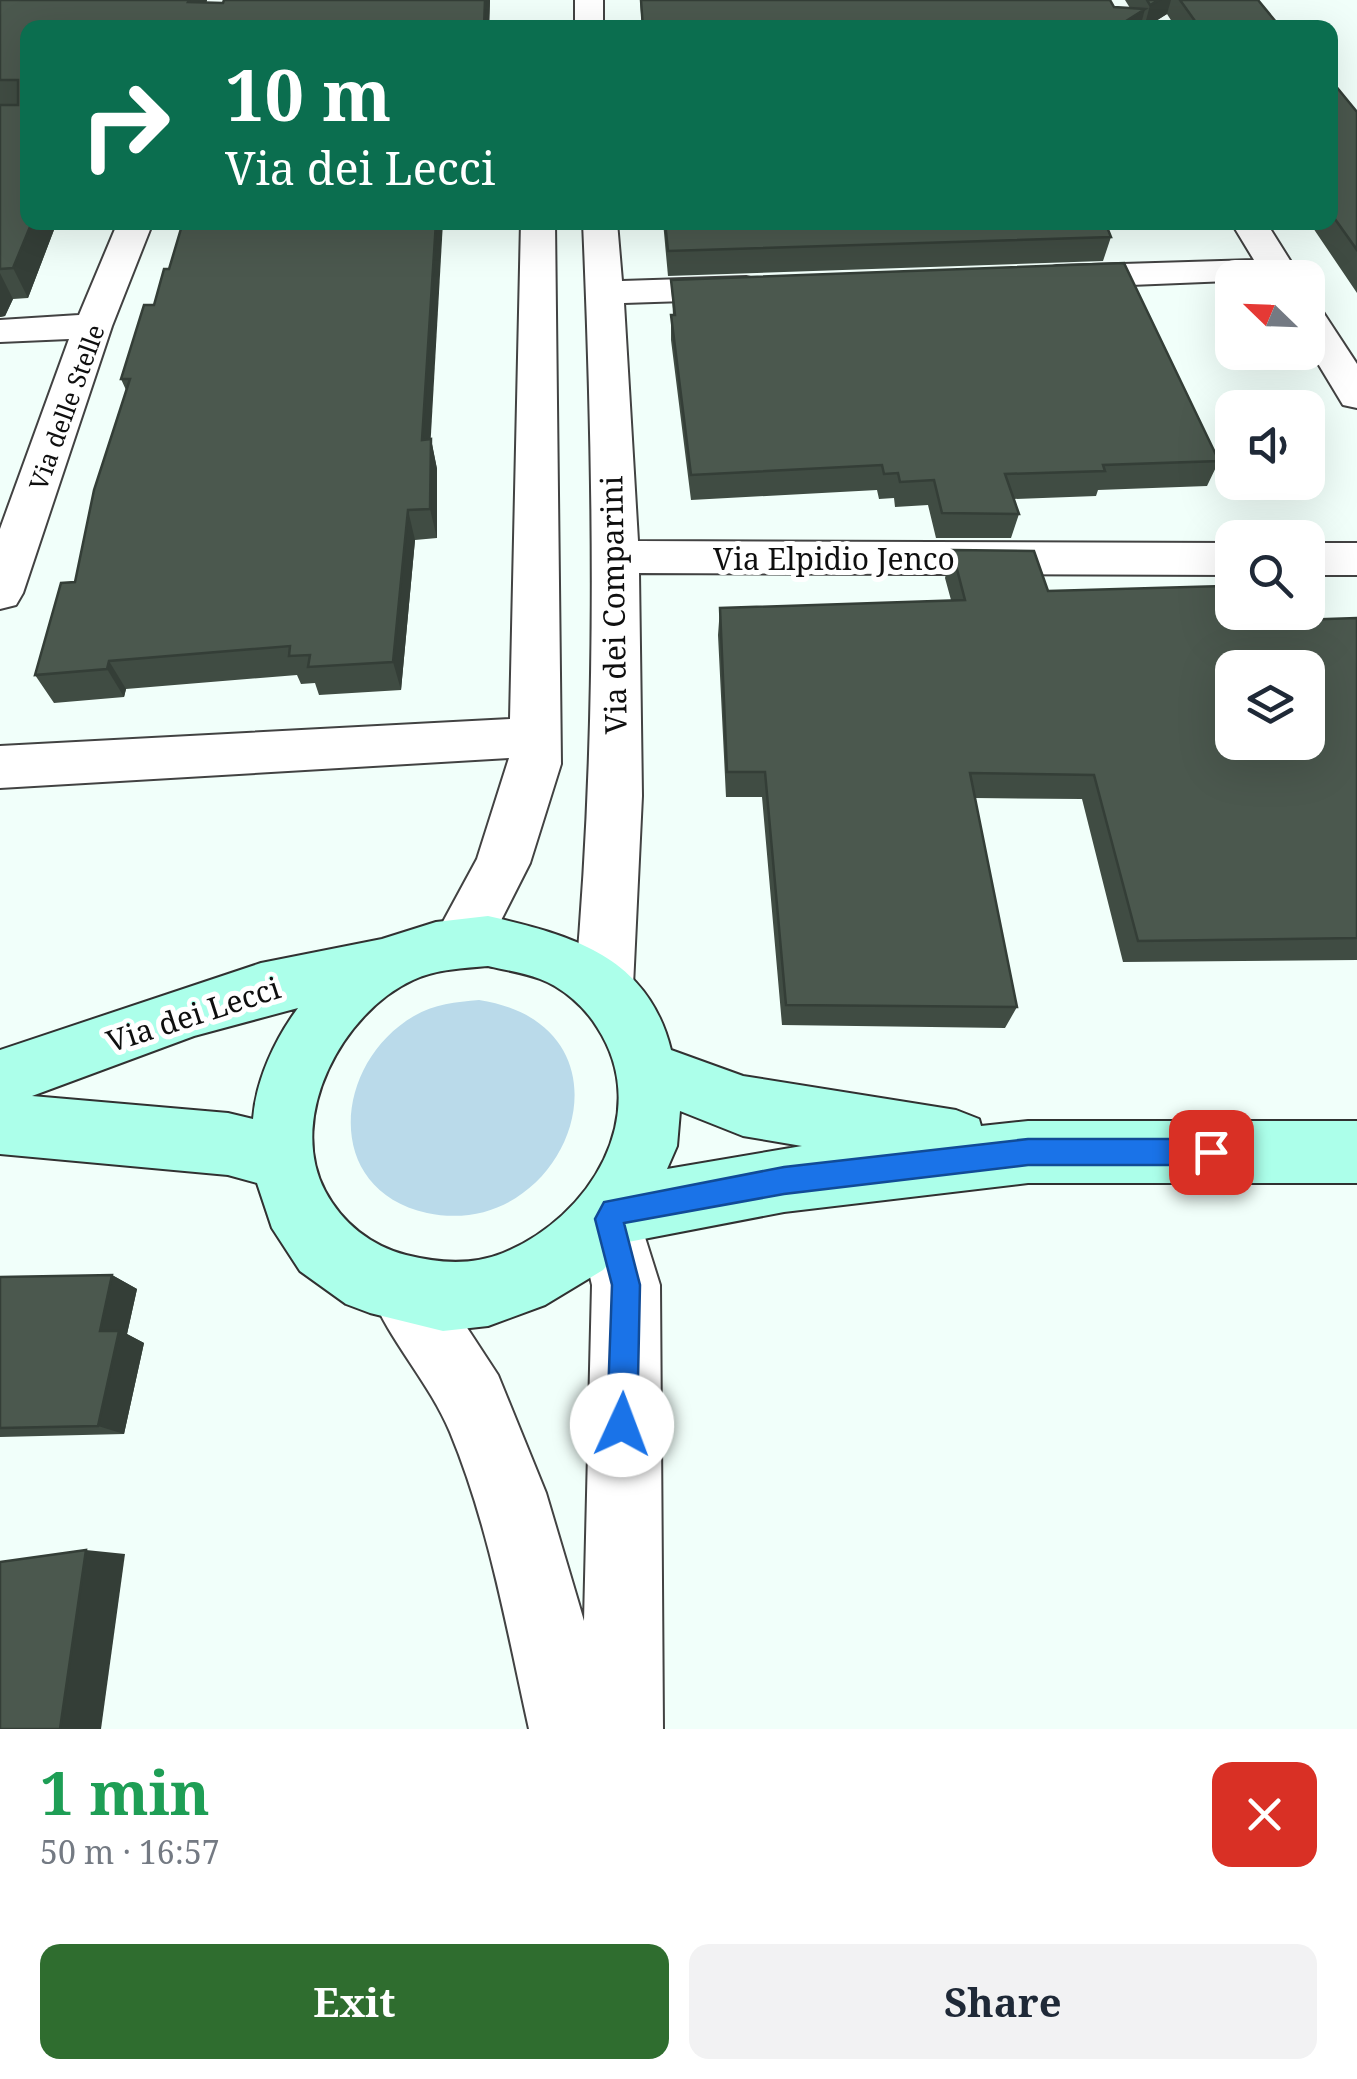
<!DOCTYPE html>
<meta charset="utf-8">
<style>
body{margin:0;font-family:"Noto Serif",serif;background:#f2f2f3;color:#1f2937;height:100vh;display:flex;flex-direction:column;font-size:38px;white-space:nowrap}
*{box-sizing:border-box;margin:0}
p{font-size:32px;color:#747a83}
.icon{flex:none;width:55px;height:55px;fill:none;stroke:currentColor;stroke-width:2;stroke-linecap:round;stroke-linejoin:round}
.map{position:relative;height:1729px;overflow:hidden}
.side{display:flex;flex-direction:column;background:#fff;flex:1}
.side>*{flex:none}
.hud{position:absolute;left:20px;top:20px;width:1318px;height:210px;border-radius:20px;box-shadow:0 10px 40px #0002;background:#0b6e4f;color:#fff;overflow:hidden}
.needle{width:65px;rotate:293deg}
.tools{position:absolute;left:1215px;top:260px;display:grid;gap:20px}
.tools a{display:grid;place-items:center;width:110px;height:110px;border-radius:20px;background:#fff;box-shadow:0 10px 40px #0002;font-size:50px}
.pin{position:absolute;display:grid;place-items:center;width:85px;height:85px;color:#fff;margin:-42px;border-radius:20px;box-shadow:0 5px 15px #0006}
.me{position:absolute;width:110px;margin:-55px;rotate:2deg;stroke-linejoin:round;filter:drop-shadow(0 0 8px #0008)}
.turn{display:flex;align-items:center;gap:35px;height:210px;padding:0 40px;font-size:45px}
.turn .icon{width:130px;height:130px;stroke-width:2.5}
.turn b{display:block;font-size:70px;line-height:85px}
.round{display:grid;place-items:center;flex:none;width:105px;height:105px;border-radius:20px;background:#f2f2f3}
.headline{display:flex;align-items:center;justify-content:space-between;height:170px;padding:0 40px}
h1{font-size:60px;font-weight:700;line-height:75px;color:#1e9e55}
.action{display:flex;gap:20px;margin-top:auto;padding:20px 40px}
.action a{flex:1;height:115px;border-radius:20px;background:#2f6d2f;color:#fff;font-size:40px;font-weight:700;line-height:115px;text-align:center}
.action a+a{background:#f2f2f3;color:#1f2937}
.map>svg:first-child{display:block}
.green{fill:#badaea}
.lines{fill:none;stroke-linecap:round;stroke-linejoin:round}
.street-casing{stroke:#424242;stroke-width:4}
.secondary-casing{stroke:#313131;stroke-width:4}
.street{fill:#fff;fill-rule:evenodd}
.secondary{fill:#acffea;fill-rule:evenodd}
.wall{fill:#404c43}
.shaded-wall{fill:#343e37}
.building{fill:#4b584e;stroke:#343e37;stroke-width:2.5;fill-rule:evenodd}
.route{fill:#1a73e8;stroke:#114b97;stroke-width:2.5}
.labels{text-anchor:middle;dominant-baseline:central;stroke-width:10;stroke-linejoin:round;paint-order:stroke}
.far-street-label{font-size:25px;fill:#0f0f0f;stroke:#fff}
.street-label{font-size:30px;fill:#0f0f0f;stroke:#fff}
</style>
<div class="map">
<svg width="1357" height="1729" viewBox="0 0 1357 1729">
<rect width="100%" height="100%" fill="#f1fffa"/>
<path class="green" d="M479,1000C648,1026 569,1243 427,1213C322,1190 333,1063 414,1016C434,1004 456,1002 479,1000Z"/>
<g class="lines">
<g class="street-casing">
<g id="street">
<rect x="575" y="0" width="28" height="28"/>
<polygon points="118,222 153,222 112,326 23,593 16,605 0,609 0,529 69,339 0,342 0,320 79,315"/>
<polygon points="521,222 555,222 561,764 530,863 481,960 461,967 441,960 432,942 477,859 509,758 0,788 0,746 510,719"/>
<path d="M583,222H617L622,281L746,277L759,280L764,288L759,296L746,299L624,303L638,541L1232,543V575L639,573L642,796L633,986L625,1005L604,1012L583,1005L575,986C598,731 594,478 583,222Z"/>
<polygon points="1231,222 1266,222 1301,278 1057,288 1044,285 1039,277 1044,269 1057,266 1254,260"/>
<polygon points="1308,306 1321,309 1357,364 1357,408 1343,405 1308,347"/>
<rect x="1308" y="543" width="49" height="32"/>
<path d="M609,1186L632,1196L660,1285L663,1729H529C507,1630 489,1526 450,1432C429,1382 390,1342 370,1292L380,1268L404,1258L428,1268L498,1375L546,1493L584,1621L592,1285L576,1219L586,1196Z"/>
</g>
</g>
<g class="secondary-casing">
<path id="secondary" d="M488,916C571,935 648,956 671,1050L743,1076L956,1110L979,1119L981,1126L1028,1121H1357V1183H1028L784,1212L628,1242L603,1270L545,1305L488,1326L443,1331L370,1313L346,1304L300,1271L272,1228L257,1183L228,1175L0,1154V1050L261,963L382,939L436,922ZM488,966C505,970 524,973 540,979C562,987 585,1007 597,1027C654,1114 590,1218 503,1253C471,1266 438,1263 406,1255C371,1246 342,1223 325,1191C286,1117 343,1012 413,980C436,969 464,968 488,966ZM298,1008C275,1039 256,1080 253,1119L228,1113L32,1096L194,1036ZM680,1111L743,1136L802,1146L667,1169L677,1146Z"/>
</g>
<use href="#street" class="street"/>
<use href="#secondary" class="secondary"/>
</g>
<g class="wall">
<polygon points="0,0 207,0 206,3 490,0 489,28 28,28 28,222 57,222 28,298 13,299 5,316 0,317"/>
<polygon points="640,0 1110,0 1114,7 1130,8 1125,0 1258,0 1281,28 1176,28 1167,14 1145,28 1143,28 1141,24 1140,28 642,28"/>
<polygon points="1330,79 1357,112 1357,293 1309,222 1330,222"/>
<polygon points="663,222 1105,222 1111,237 1103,261 668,276"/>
<polygon points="169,269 431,439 437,469 437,538 415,540 401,690 319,695 315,683 301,684 297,675 126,689 124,697 54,703 35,675 75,582 126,390 121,379"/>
<polygon points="671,280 1219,461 1207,486 1098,490 1096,496 1013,499 1019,514 1011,538 936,538 928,505 895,507 894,498 879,499 877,490 691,500 671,340 671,315 673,315"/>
<polygon points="952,550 1048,591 1297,620 1357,618 1357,960 1123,962 1082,799 975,798 1017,1007 1005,1028 782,1025 762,797 726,797 718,635 720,608 951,600 945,578"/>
<polygon points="112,1275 137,1289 127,1334 144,1343 124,1434 0,1437 0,1277"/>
</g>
<g class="shaded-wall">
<polygon points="189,0 207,0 198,28 188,2"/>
<polygon points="485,0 490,0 489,28 484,28"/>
<polygon points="1159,0 1171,0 1167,14 1144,28 1150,5"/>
<polygon points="1145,9 1140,28 1115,28"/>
<polygon points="32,222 57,222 28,298 13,268"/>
<polygon points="436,222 443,222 429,469 422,440"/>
<polygon points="0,273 13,299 5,316 0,317"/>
<polygon points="431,439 437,469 437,538 430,509"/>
<polygon points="408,510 415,540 401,690 393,662"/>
<polygon points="109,661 126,689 124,697 107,669"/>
<polygon points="112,1275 137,1289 127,1334 144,1343 124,1434 98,1426 100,1331"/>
<polygon points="86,1550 125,1554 101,1729 60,1729"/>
</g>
<g class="building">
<polygon points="0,0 189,0 188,2 223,3 224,0 485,0 484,28 28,28 28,222 32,222 13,268 0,269 0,105 18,105 18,80 0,80"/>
<polygon points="641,0 1110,0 1114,7 1145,9 1115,28 643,28"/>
<polygon points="1147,0 1159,0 1150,5"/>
<polygon points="1180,0 1258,0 1281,28 1200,28"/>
<polygon points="1330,79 1357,112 1357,250 1330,212"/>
<polygon points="183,222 436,222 422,440 431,439 430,509 408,510 393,662 308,667 310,655 289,656 290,646 109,661 107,669 35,675 61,583 75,582 94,490 130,379 121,379 144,305 154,305 164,269 169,269"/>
<polygon points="665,222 1105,222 1111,237 668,251"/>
<polygon points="1124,263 1219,461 1103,465 1105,471 1005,474 1019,514 942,513 934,480 900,482 898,473 884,474 882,465 691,475 671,315 675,315 671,280"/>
<path d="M952,550L1034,551L1048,591L1223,586L1232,607V612H1294L1297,620L1357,618V938L1138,941L1094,775L970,773L1017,1007L786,1005L765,772H727L720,608L965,600ZM1232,668H1308V742H1232Z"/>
<polygon points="112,1275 100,1331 119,1331 98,1426 0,1428 0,1277"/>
<polygon points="86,1550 60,1729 0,1729 0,1562"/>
</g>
<polygon class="route" points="1028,1139 1211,1139 1220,1143 1224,1152 1220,1161 1211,1165 1028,1165 784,1194 624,1223 640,1285 637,1425 633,1435 622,1440 611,1435 607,1425 612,1285 595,1219 604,1202 784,1167"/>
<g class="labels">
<g class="far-street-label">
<text transform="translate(66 407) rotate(-70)">Via delle Stelle</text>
</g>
<g class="street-label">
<text x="834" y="558">Via Elpidio Jenco</text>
<text transform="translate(613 605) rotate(-91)">Via dei Comparini</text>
<text transform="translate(193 1014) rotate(-18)">Via dei Lecci</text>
</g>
</g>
</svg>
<div class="tools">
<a><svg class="needle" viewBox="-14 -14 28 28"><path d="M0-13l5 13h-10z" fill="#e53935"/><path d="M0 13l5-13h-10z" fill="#747a83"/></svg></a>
<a><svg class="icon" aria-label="sound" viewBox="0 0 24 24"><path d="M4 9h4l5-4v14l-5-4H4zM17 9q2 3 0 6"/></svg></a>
<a><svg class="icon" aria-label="search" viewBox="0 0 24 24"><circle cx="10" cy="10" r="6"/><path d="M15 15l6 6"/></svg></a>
<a><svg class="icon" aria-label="layers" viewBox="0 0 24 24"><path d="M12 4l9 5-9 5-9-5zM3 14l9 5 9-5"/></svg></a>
</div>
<div class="pin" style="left:1211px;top:1152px;background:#d93025"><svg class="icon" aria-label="arrive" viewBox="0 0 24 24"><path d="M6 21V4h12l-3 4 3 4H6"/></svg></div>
<svg class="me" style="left:622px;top:1425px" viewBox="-20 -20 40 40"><circle r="19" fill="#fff"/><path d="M0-13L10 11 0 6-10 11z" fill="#1a73e8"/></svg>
<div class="hud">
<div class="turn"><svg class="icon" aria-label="right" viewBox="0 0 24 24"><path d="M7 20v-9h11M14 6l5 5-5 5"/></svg><div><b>10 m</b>Via dei Lecci</div></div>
</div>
</div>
<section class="side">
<div class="headline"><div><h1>1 min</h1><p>50 m · 16:57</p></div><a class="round" style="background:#d93025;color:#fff"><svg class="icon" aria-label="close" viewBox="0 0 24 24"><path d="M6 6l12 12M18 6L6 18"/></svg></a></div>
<div class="action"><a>Exit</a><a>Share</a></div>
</section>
